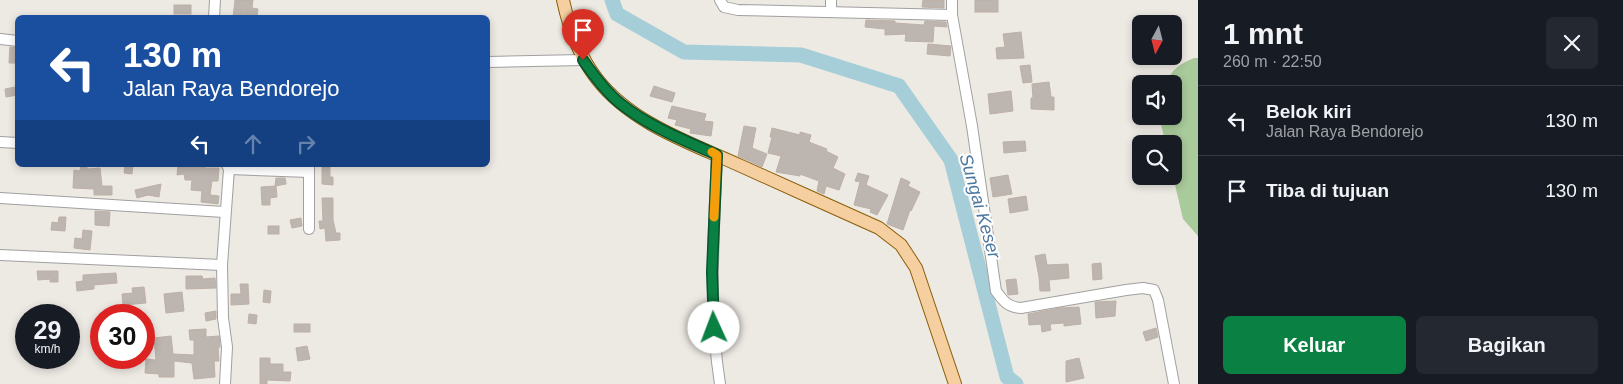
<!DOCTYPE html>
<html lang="id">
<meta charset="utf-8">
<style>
body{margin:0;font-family:Arial,sans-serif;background:#242831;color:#f1f3f6;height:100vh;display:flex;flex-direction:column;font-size:19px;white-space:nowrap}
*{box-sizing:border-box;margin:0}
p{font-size:16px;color:#9ea1a6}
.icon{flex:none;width:28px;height:28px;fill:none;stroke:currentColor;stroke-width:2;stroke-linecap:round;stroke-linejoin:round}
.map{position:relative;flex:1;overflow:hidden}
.side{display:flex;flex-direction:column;background:#171b24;width:425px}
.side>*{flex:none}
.banner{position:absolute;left:15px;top:15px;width:475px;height:152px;border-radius:8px;box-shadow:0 2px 8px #0003;background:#1a4fa0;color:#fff;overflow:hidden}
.needle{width:32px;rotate:187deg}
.tools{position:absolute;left:1132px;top:15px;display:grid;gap:10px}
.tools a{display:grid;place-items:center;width:50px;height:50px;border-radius:8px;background:#171b24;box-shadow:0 2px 8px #0003;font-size:25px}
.speed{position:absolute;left:15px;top:304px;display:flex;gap:10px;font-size:25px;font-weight:700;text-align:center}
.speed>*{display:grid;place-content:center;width:65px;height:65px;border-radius:50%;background:#171b24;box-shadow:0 2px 8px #0003;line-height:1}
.speed small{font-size:12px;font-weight:400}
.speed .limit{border:8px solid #d22;background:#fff;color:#111}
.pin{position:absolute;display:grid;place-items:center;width:42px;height:42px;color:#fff;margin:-51px -21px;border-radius:50% 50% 50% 0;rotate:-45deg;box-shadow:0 0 5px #0007}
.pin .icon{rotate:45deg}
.me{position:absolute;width:55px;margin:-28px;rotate:358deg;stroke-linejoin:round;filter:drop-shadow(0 0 4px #0008)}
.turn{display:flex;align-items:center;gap:18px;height:105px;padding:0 25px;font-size:22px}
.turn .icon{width:65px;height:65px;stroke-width:2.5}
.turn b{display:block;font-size:35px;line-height:42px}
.lanes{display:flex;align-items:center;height:48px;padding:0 25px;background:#0003;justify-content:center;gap:25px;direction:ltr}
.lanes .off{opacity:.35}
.round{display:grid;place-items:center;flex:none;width:52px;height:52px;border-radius:8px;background:#242831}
.summary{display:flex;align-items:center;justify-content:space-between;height:85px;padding:0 25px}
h1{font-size:30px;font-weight:700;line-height:38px}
.primary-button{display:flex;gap:10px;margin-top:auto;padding:10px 25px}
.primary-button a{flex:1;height:58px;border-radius:8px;background:#0b8043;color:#fff;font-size:20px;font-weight:700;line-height:58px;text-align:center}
.primary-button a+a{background:#242831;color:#f1f3f6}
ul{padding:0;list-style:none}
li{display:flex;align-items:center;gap:15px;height:70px;padding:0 25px;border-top:1px solid #363941}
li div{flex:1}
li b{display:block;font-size:19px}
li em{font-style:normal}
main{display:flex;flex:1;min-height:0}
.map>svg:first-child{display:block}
.forest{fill:#a9ca9a}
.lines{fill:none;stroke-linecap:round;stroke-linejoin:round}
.river{stroke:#a5ced8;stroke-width:15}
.building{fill:#bdb5af;stroke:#beb0a6}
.minor-casing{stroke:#a0a0a0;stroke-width:12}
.major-casing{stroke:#8b5e09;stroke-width:14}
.minor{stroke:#fff;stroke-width:10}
.major{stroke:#f5cf9f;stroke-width:12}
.route-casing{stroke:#07532c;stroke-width:12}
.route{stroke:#0b8043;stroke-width:9}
.slow{stroke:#f59e0b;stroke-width:9}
.labels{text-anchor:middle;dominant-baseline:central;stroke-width:4;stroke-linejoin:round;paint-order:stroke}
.water-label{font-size:18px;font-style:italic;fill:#4c779e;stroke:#fff}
</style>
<main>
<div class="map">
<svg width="1198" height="384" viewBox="0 0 1198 384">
<rect width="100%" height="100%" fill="#ede9e3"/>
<path class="forest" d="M1194,58H1198V236L1183,219L1173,176L1174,144H1166L1161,125L1162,116H1174V84H1166C1171,69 1180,64 1194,58Z"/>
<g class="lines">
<polyline class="river" points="612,0 617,14 684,52 801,55 899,86 951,160 1007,377 1016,384"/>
</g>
<g class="building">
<polygon points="235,0 253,0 252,8 258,9 257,16 243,14 242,18 233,18"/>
<polygon points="923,0 944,0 944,8 922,7"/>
<rect x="975" y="0" width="23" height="12"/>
<rect x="174" y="5" width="17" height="9"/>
<polygon points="866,20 895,21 895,23 924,25 925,21 946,22 947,27 934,26 933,42 905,41 906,34 885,35 885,29 865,27"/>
<polygon points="1021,32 1024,58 997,59 996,48 1005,47 1003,34"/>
<polygon points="928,44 951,46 950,56 927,54"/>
<polygon points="10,47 18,48 18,63 9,63"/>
<polygon points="1030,65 1032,82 1023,83 1020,66"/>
<polygon points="1049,82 1051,97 1054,97 1054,110 1031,109 1031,98 1033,98 1032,84"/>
<polygon points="654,86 675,93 672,102 650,96"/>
<polygon points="15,87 17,95 6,97 5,89"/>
<polygon points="1011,91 1013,111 990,114 988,94"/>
<polygon points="672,106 706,114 704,121 713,122 711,136 690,133 691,129 675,125 677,120 668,118"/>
<polygon points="744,126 756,128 752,148 767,154 762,167 738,156"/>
<polygon points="772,128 800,135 800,132 811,135 809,142 827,149 826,151 838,157 833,168 845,174 839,190 826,186 824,194 817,191 819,181 800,174 800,176 776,172 781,156 768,153 772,137 770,137"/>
<polygon points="1025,141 1026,151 1004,153 1003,142"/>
<polygon points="81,165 87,165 87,169 100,168 102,186 112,186 112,195 94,195 94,189 73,188 74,170 80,171"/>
<polygon points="125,165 133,165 132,174 124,173"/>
<polygon points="178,165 205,165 205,168 219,168 218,181 212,181 210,195 219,196 218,204 201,202 202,191 191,190 192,180 185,180 184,174 177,175"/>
<polygon points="322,167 330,167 330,177 333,177 333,185 322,184"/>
<polygon points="858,173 869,176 866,185 888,195 877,215 870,212 871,209 854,205 860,182 855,181"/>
<polygon points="1008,175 1012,194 993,197 990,178"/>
<polygon points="276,178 285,178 286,184 275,186 276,186 277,197 270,198 270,205 262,205 261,187 275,186"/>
<polygon points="901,178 910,182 908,186 920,192 911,211 910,210 903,230 887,224"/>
<polygon points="161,184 159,197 148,195 137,198 135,190"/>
<polygon points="1026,196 1028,210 1010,213 1008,199"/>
<polygon points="322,198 333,198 333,220 336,233 340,233 340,240 326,241 325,228 320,229 319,221 323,221"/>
<polygon points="95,211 110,212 109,226 95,225"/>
<polygon points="59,217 66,217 65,231 51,230 52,222 58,223"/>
<polygon points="301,218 302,226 292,228 290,220"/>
<rect x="268" y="226" width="11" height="8"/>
<polygon points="83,230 92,231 90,250 74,248 75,238 82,239"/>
<polygon points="1045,254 1047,265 1068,264 1069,278 1049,280 1050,291 1040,291 1039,277 1035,256"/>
<polygon points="1101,263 1102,279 1093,280 1092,264"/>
<polygon points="37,271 58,271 58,282 50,282 50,279 38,280"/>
<polygon points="116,273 117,283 94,285 94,289 77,291 76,282 83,281 83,275"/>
<polygon points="186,276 202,276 203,279 215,278 216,288 186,289"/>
<polygon points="1016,279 1018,294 1008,295 1006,280"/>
<polygon points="240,284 248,284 249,304 231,305 231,294 241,294"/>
<polygon points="144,287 146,303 123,305 122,294 133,293 132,288"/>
<polygon points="264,290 271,291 270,303 263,302"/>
<polygon points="182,292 184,311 166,313 164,294"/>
<polygon points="1116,301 1115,316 1096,318 1095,302"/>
<polygon points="1079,307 1081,324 1064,326 1064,323 1050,324 1051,330 1042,332 1041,324 1029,325 1028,314 1060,308"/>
<polygon points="216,311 216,319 206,321 205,313"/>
<polygon points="249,314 257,315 256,324 248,323"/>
<rect x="294" y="324" width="16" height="8"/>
<polygon points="1156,328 1158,337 1146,341 1143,332"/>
<polygon points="206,329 206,337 219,336 220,347 218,348 219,361 214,361 215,377 194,379 192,363 174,361 174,377 159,377 159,374 145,373 146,359 156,360 154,338 171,336 173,354 194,355 194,340 190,340 189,330"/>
<polygon points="307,346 310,359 298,361 296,348"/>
<polygon points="260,358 270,358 270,364 283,364 283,372 291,372 290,381 267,380 267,384 260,384"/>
<polygon points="1079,358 1084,378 1066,382 1066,361"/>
</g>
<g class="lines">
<g class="minor-casing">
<g id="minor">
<polyline points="720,0 724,7 738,10 952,15"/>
<path d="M952,0V15L972,126L996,291C1004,302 1008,307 1021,308L1126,290L1143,288L1154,290L1158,300L1174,384"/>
<polyline points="831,12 831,0"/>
<polyline points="214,18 215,0"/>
<polyline points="0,39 18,41"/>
<polyline points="488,62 583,60"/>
<polyline points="0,142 18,143"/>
<path d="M717,155C714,231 708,308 720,384"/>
<polyline points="309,166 309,229"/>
<polyline points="229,169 309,172"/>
<polyline points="0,198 224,212"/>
<polyline points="0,255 222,265"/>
<polyline points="225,384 227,347 223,318 222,265 229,169 227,165"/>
</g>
</g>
<g class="major-casing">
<path id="major" d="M563,0C569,28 579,56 597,79C632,124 691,143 741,166C787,187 833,207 879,228L901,245L916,268L955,384"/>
</g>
<use href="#minor" class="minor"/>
<use href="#major" class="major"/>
</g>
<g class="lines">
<g class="route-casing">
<path id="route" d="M583,60C594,76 606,92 621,104C650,127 684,140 717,155L712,272L714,328"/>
</g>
<use href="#route" class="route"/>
<polyline class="slow" points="712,152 717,155 714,217"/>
</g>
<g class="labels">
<g class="water-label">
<text transform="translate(980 206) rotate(74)">Sungai Keser</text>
</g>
</g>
</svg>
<div class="tools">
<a><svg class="needle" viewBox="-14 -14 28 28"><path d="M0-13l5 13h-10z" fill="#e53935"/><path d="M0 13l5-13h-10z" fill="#9ea1a6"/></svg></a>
<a><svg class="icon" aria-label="sound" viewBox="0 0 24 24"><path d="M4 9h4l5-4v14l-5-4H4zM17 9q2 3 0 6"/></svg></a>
<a><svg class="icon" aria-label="search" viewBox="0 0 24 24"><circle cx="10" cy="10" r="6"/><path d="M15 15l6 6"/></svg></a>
</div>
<div class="speed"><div>29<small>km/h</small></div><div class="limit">30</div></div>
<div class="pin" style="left:583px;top:60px;background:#d93025"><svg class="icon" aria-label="arrive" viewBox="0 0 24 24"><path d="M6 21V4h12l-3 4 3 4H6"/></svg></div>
<svg class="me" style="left:714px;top:328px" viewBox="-20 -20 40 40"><circle r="19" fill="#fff"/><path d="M0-13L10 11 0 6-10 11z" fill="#0b8043"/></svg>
<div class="banner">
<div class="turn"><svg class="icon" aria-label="left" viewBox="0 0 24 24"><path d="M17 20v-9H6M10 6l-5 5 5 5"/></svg><div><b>130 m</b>Jalan Raya Bendorejo</div></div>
<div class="lanes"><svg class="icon" aria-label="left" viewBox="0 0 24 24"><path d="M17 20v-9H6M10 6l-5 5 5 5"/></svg><svg class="icon off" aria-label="ahead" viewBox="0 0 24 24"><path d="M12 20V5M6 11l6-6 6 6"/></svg><svg class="icon off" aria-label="right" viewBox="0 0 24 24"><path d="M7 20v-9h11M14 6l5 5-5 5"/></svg></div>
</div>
</div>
<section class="side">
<div class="summary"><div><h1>1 mnt</h1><p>260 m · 22:50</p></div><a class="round"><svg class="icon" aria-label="close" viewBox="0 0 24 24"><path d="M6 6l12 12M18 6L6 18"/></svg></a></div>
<ul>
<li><svg class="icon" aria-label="left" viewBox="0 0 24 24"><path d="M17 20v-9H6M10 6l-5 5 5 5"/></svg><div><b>Belok kiri</b><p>Jalan Raya Bendorejo</p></div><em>130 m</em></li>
<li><svg class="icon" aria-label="arrive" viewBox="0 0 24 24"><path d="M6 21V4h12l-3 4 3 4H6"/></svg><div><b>Tiba di tujuan</b></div><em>130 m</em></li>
</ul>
<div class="primary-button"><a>Keluar</a><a>Bagikan</a></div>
</section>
</main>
